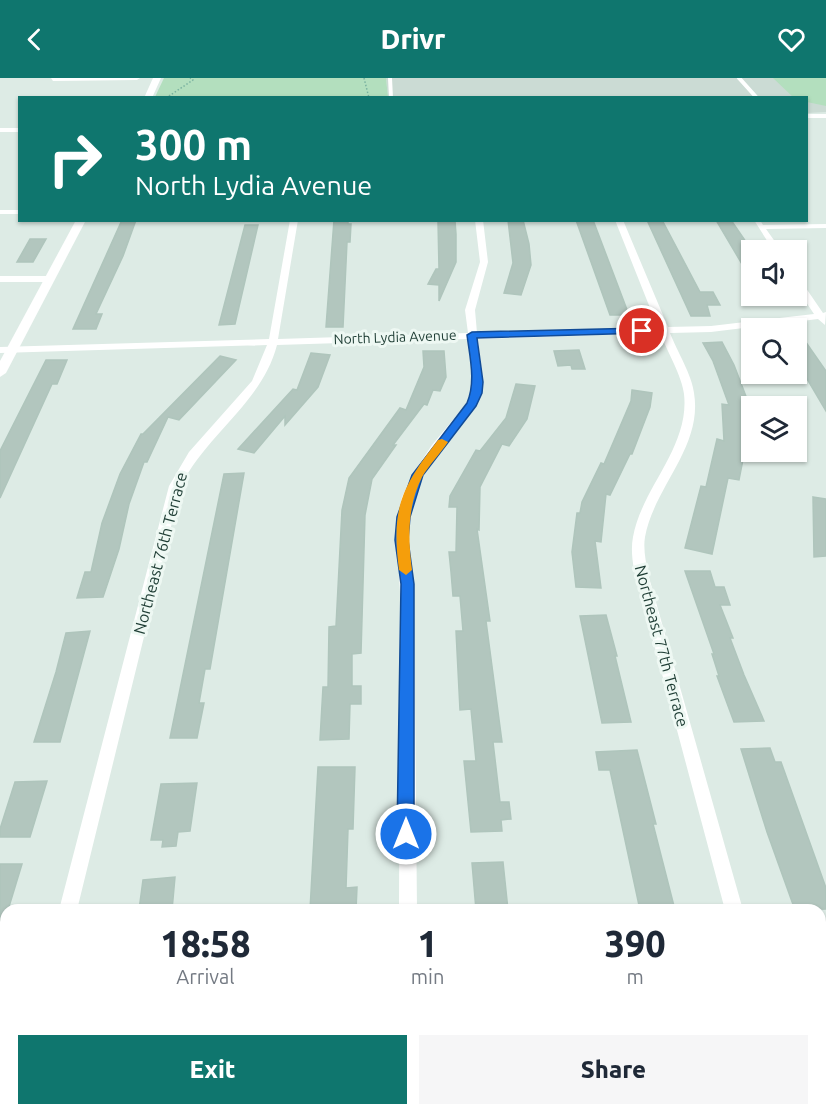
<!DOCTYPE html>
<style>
body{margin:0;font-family:Ubuntu,sans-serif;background:#f6f6f7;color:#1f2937;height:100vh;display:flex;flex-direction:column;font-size:22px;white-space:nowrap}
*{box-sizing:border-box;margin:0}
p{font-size:20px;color:#747a83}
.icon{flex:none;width:33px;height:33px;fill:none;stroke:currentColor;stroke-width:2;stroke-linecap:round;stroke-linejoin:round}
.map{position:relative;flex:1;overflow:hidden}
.side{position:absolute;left:0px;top:826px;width:826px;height:212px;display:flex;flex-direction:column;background:#fff;border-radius:18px 18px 0 0;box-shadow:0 2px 4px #0004}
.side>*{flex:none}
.banner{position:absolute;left:18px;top:18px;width:790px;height:126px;border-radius:0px;box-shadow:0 2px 4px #0004;background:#0f766e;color:#fff;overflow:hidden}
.controls{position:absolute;left:741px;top:162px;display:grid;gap:12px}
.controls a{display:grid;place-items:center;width:66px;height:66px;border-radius:0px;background:#fff;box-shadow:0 2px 4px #0004;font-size:30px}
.pin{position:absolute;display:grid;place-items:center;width:51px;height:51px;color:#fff;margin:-26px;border:3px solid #fff;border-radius:50%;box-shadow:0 2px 6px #0007}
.me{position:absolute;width:66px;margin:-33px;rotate:0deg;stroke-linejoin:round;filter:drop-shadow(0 0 4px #0008)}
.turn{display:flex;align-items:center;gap:21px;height:126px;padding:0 18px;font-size:27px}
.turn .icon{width:78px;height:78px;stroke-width:2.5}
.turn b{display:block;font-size:42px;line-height:51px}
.eta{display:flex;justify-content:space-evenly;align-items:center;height:102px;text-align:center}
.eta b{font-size:36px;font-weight:800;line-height:42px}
.action{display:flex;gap:12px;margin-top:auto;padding:12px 18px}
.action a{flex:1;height:69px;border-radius:0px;background:#0f766e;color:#fff;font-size:24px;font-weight:800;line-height:69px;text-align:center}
.action a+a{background:#f6f6f7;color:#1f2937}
header{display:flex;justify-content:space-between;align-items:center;height:78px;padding:0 18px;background:#0f766e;color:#fff;font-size:27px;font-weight:800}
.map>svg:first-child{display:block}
.built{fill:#cbdbd4}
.green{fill:#b3dfbe}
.building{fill:#b2c6be;stroke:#afc5bc;stroke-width:1.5}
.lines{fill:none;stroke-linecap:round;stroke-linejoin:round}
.path{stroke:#7ab2a0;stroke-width:1.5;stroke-dasharray:1.5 2;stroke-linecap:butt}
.service{stroke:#fff;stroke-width:4}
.minor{fill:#fff;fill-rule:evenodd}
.tertiary{fill:#fff;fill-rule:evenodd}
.route{fill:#1a73e8;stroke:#114b97;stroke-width:1.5}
.slow{fill:#f59e0b}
.labels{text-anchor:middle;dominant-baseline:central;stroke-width:6;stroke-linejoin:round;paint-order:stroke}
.far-street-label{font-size:14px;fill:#1d3c33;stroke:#eef8f3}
.street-label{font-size:16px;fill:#1d3c33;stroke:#eef8f3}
</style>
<header><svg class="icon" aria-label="back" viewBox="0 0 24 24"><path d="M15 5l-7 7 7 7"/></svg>Drivr<svg class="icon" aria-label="heart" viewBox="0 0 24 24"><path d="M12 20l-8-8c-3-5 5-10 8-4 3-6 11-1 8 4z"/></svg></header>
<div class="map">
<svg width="826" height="1037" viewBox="0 0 826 1037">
<rect width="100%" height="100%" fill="#ddebe5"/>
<polygon class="built" points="386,0 826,0 826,34 807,35 807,20 388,19"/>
<g class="green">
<polygon points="164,0 386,0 388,19 155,19"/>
<polygon points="773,0 826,0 826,28 807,24 807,20 793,19"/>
</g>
<g class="building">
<polygon points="122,142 136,142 123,178 96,236 102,236 96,251 73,251"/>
<polygon points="334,142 348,142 348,146 351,146 350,164 347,164 343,249 326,249"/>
<polygon points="508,142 523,142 529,166 531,187 521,217 504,215 513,185"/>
<polygon points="576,142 593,142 629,237 610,237"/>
<polygon points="647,142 662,142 700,214 713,214 720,227 707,227 710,238 691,238"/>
<polygon points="716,142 731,142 746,164 745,170 752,172 752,203"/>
<polygon points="438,143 455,143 456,156 456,184 439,223 439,207 428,206 436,191 439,191"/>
<polygon points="245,147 258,147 235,246 219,247"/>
<polygon points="30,161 46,161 33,184 17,184"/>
<polygon points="796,250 826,293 826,333 796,282"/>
<polygon points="722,264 734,287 747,321 744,321 747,361 739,402 728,400 712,476 685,470 701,408 706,409 717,361 724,363 722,326 729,327 713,283 703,265"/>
<polygon points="579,272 585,291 572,291 571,287 558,288 554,273"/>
<polygon points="423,273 444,273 446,299 440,313 433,312 427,327 424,326 393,367 396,367 372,401 365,437 361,575 352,576 352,608 361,608 361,626 350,626 349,661 320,662 323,609 328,609 329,549 336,548 342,432 349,400 400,330 406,332 424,289"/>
<polygon points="311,275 330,277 318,309 285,347 285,338 254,375 238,371 293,311 297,312"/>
<polygon points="220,278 236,282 179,342 168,339 147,384 144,384 129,426 119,471 103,519 77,520 85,494 91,494 102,445 120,396 141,356 143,356"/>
<polygon points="46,282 67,282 57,306 52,306 0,420 0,373"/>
<polygon points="516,306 535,308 527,341 509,368 502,366 480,409 479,452 477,451 490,543 486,543 502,664 493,664 500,724 509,724 511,741 501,742 502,753 471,754 464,683 476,683 471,631 460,632 456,553 463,553 460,518 453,518 451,494 449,474 456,474 457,429 449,429 450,418 476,372 480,373 506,340"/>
<polygon points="632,312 652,315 650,329 632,376 630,376 610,417 606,416 601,464 595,463 601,510 576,509 572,474 577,435 580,435 582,424 601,385 604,386 631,323"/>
<polygon points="244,395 210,591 205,591 199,625 204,625 197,660 170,660 224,396"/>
<polygon points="813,419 826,421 826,478 814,479"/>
<polygon points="685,493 710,493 715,509 724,509 730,527 720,527 733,560 730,560 744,597 764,643 734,644 717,598 719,598 712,576 714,576"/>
<polygon points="606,537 617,578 615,578 631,644 602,645 580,538"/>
<polygon points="90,553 60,664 34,664 56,594 66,555"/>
<polygon points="770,670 775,684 781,684 826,810 826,831 795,832 767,754 741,671"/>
<polygon points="637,672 656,746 653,746 675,832 640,832 610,692 599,692 596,674"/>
<polygon points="318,689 355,689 353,751 348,751 346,810 357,809 356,832 310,832"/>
<polygon points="47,703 30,759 0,759 0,751 15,704"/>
<polygon points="197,705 190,753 178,754 176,768 162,769 163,762 151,762 161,706"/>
<polygon points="503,784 508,832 476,832 472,785"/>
<polygon points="0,786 22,786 8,832 6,832 4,847 0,847"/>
<polygon points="175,799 172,832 139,832 143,802"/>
</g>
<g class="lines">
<g class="path">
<polyline points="364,0 369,20"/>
<polyline points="166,20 193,2 190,0"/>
</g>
<g class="service">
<polyline points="390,0 391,20"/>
<polyline points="739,0 757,20"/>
</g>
<g class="minor">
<polygon points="51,0 140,0 137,2 53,3"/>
<rect x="0" y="132" width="20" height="4"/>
<path d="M290,142H298L278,261L468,255L465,232L480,184L475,142H483L488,184L475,232L477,255L658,250L615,142H623L668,249L711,248L814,236L796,209V199L799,200L823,235L826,234L825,247L818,241L711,254L670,255C677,273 692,297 694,315C703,369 654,409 645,459C643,471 646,484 648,496L743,832H725L634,491C632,481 631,469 633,459C642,409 690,369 684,316C682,298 667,273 660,255L478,261L483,304L477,326L425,394L414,419L411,433L409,460L414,514L417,832H399L400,514L397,460L399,433L402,419L414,394L432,367L467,325L473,304L468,261L277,267C262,325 207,355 181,408L77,832H59L169,408L189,374L252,303L267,267L0,275V269L269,261Z"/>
<polygon points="754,142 760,142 763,147 826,146 826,150 766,151 781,172 773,172"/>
<polygon points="0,198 48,198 52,201 48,204 0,204"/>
<polygon points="10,1032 30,1032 30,1037 8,1037"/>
<polygon points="404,1032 424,1032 425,1037 403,1037"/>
<polygon points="777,1032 797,1032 799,1037 777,1037"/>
</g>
<g class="tertiary">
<polygon points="153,0 161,0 152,20 144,20"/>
<rect x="807" y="36" width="19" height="4"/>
<rect x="0" y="50" width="20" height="4"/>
<polygon points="76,142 86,142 6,295 0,299 0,283"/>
</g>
</g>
<path class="route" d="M642,250L647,253L645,255L477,260L483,304L482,315L476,328L423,397L410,439L408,462L414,506V756L412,762L406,764L400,762L397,756L401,506L395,462L397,439L412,397L467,325C476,304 470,280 467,257L472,254Z"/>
<path class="slow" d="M442,361L448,364C440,376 429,387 422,399C407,429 408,460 412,492L406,497L399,492C391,431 401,410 438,362Z"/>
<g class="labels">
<g class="far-street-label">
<text transform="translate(395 259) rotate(-2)">North Lydia Avenue</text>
</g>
<g class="street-label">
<text transform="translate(160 475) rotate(-75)">Northeast 76th Terrace</text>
<text transform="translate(662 568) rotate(75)">Northeast 77th Terrace</text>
</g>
</g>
</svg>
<div class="controls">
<a><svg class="icon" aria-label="sound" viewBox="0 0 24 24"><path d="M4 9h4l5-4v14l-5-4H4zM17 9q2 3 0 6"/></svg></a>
<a><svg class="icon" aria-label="search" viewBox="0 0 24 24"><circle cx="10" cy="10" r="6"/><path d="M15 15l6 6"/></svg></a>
<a><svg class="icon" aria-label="layers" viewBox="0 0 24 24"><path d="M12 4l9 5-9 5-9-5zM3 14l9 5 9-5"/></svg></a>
</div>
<div class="pin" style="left:642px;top:253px;background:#d93025"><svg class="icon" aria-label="arrive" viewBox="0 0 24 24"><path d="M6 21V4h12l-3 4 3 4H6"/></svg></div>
<svg class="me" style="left:406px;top:756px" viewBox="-20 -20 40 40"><circle r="17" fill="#1a73e8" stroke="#fff" stroke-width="3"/><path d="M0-11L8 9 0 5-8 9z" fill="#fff"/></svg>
<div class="banner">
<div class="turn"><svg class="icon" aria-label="right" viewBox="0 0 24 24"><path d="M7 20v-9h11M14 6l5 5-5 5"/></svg><div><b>300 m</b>North Lydia Avenue</div></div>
</div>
<section class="side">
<div class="eta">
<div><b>18:58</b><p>Arrival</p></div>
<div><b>1</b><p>min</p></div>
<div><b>390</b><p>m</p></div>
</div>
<div class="action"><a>Exit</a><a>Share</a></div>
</section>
</div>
